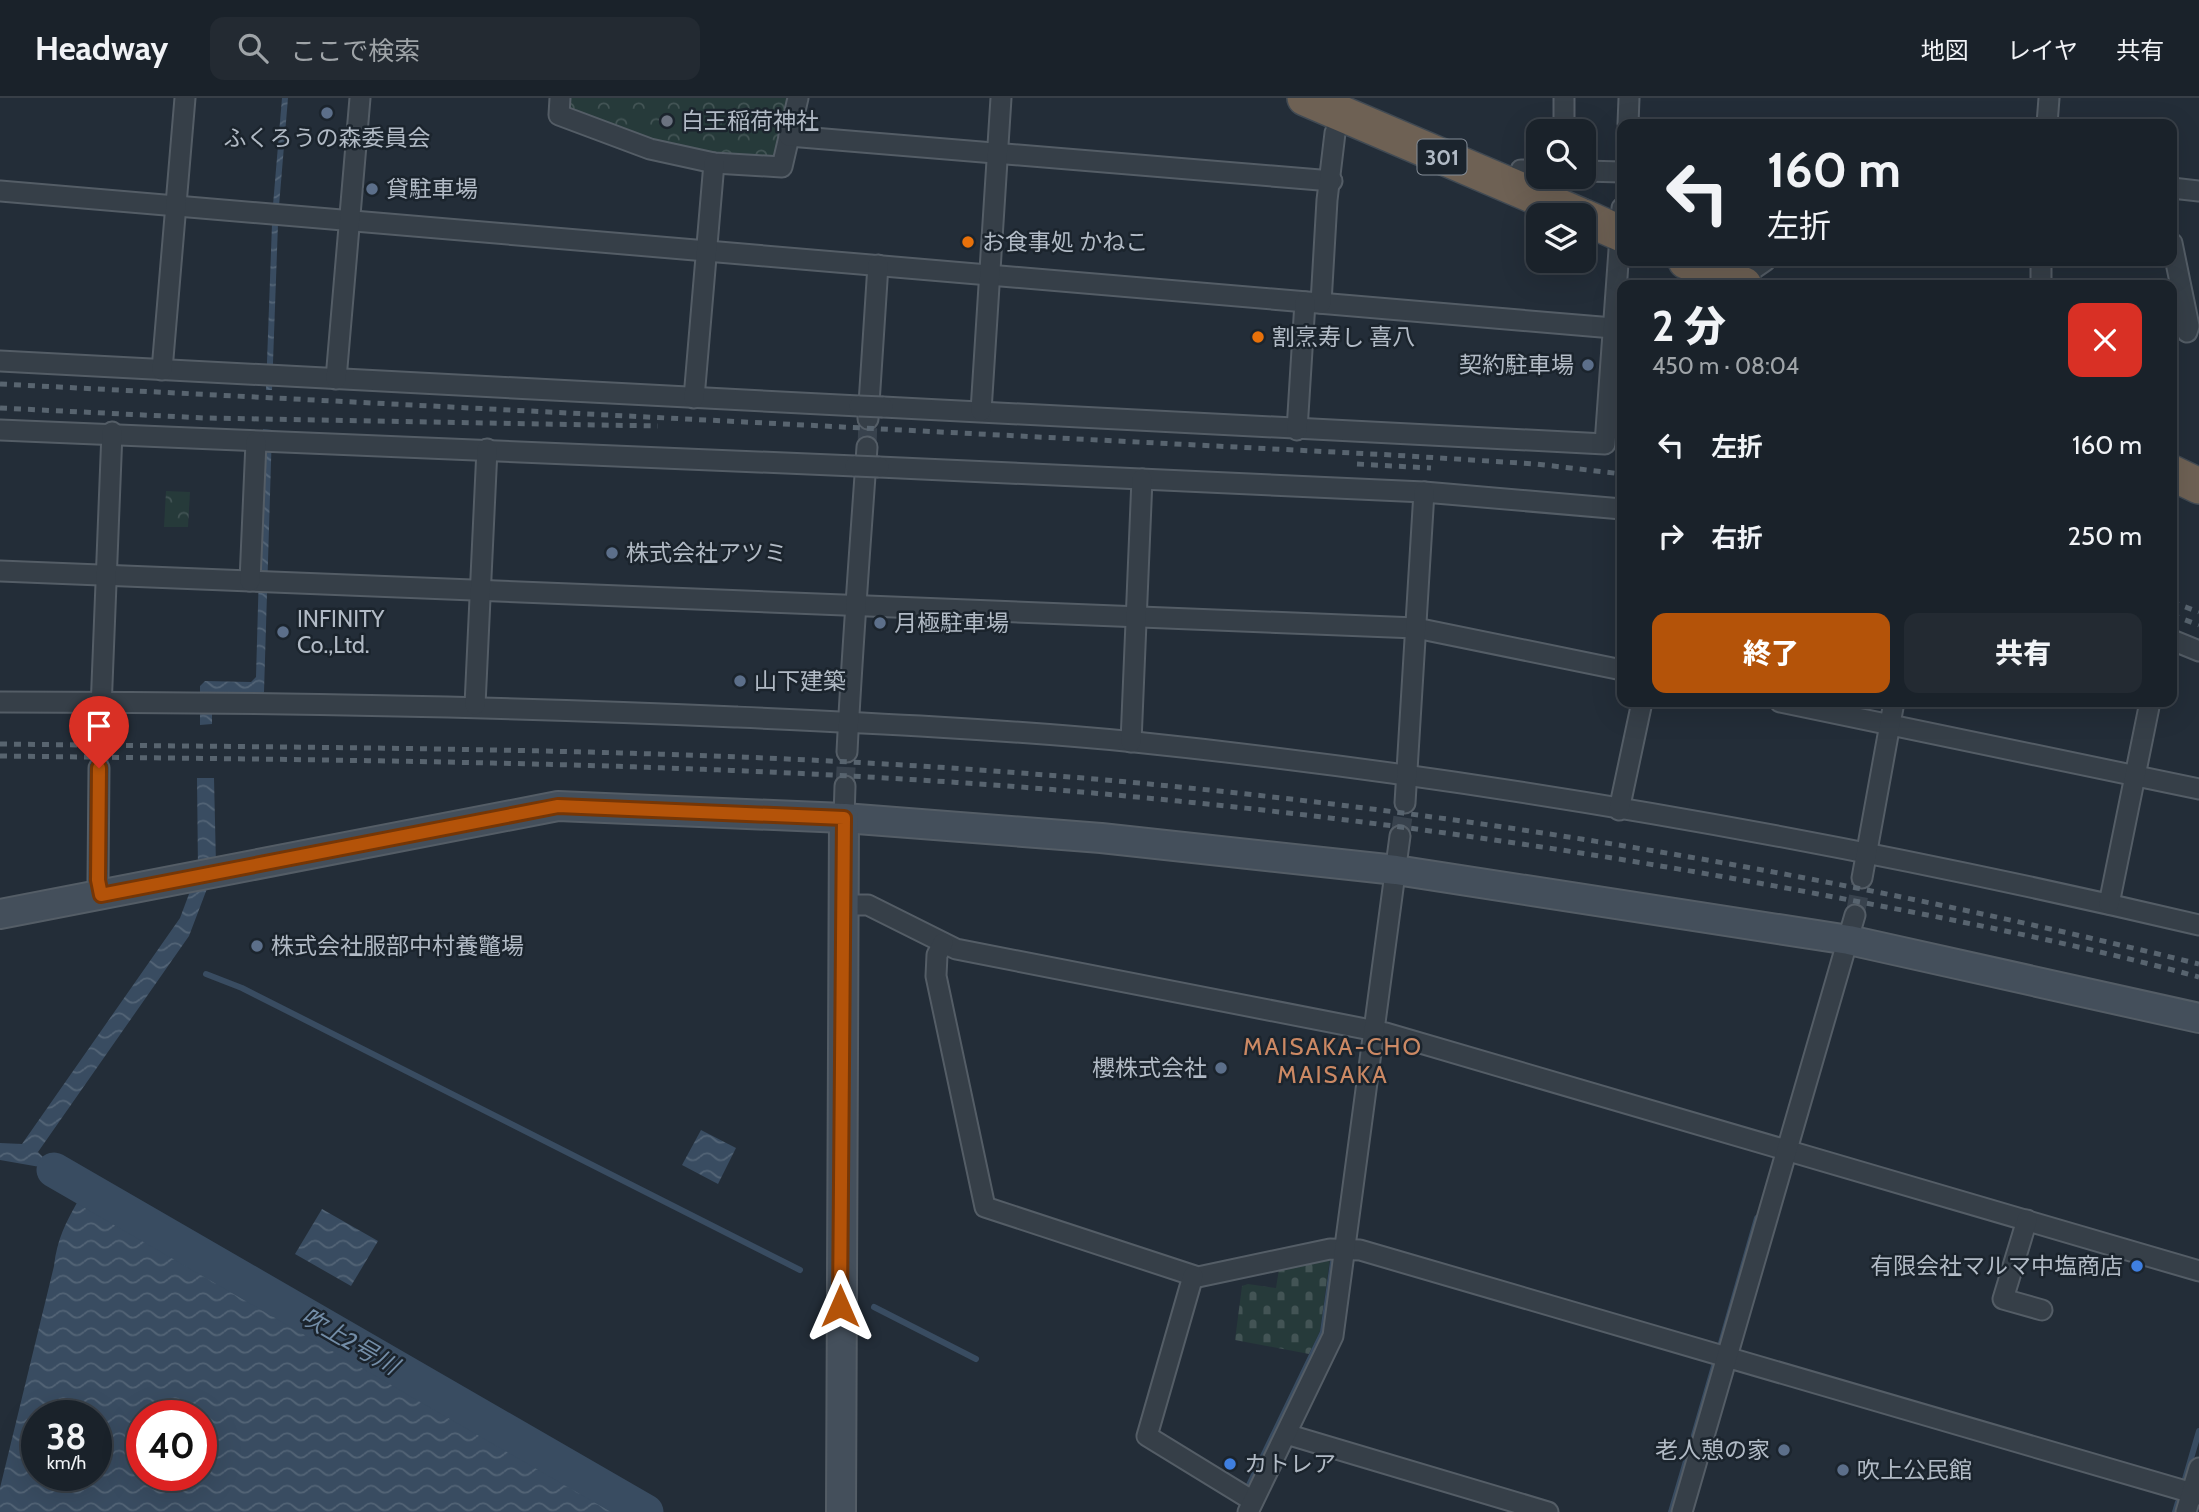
<!DOCTYPE html>
<html lang="ja">
<meta charset="utf-8">
<style>
body{margin:0;font-family:Cabin,"Noto Sans JP",sans-serif;background:#232a32;color:#f1f3f6;height:100vh;display:flex;flex-direction:column;font-size:26px;white-space:nowrap}
*{box-sizing:border-box;margin:0}
p{font-size:23px;color:#9fa4a8}
.icon{flex:none;width:38px;height:38px;fill:none;stroke:currentColor;stroke-width:2;stroke-linecap:round;stroke-linejoin:round}
.map{position:relative;flex:1;overflow:hidden}
.sheet{position:absolute;left:1617px;top:182px;width:560px;height:427px;display:flex;flex-direction:column;background:#1a222a;border-radius:14px;box-shadow:0 7px 28px #0002,0 0 0 2px #383f47}
.sheet>*{flex:none}
.banner{position:absolute;left:1617px;top:21px;width:560px;height:147px;border-radius:14px;box-shadow:0 7px 28px #0002,0 0 0 2px #383f47;background:#1a222a;color:#f1f3f6;overflow:hidden}
.buttons{position:absolute;left:1526px;top:21px;display:grid;gap:14px}
.buttons a{display:grid;place-items:center;width:70px;height:70px;border-radius:14px;background:#1a222a;box-shadow:0 7px 28px #0002,0 0 0 2px #383f47;font-size:35px}
.speed{position:absolute;left:21px;top:1302px;display:flex;gap:14px;font-size:35px;font-weight:700;text-align:center}
.speed>*{display:grid;place-content:center;width:91px;height:91px;border-radius:50%;background:#1a222a;box-shadow:0 7px 28px #0002,0 0 0 2px #383f47;line-height:1}
.speed small{font-size:18px;font-weight:400}
.speed .limit{border:10px solid #d22;background:#fff;color:#111}
.pin{position:absolute;display:grid;place-items:center;width:60px;height:60px;color:#fff;margin:-72px -30px;border-radius:50% 50% 50% 0;rotate:-45deg;box-shadow:0 0 7px #0007}
.pin .icon{rotate:45deg}
.me{position:absolute;width:77px;margin:-38px;rotate:0deg;stroke-linejoin:round;filter:drop-shadow(0 0 5px #0008)}
.turn{display:flex;align-items:center;gap:24px;height:147px;padding:0 35px;font-size:32px}
.turn .icon{width:91px;height:91px;stroke-width:2.5}
.turn b{display:block;font-size:49px;line-height:60px}
.round{display:grid;place-items:center;flex:none;width:74px;height:74px;border-radius:14px;background:#232a32}
.overview{display:flex;align-items:center;justify-content:space-between;height:119px;padding:0 35px}
h1{font-size:42px;font-weight:800;line-height:52px}
.action{display:flex;gap:14px;margin-top:auto;padding:14px 35px}
.action a{flex:1;height:80px;border-radius:14px;background:#b45309;color:#fff;font-size:28px;font-weight:800;line-height:80px;text-align:center}
.action a+a{background:#232a32;color:#f1f3f6}
ul{padding:0;list-style:none}
li{display:flex;align-items:center;gap:21px;height:91px;padding:0 35px}
li div{flex:1}
li b{display:block;font-size:26px}
li em{font-style:normal}
header{display:flex;align-items:center;gap:42px;box-sizing:border-box;height:98px;padding:0 35px;background:#1a222a;border-bottom:2px solid #383f47}
header strong{font-size:33px}
nav{display:flex;gap:38px;margin-inline-start:auto;font-size:24px}
.search{width:490px;height:63px;background:#232a32;display:flex;align-items:center;gap:18px;box-sizing:border-box;padding:0 24px;border-radius:14px;color:#9fa4a8;font-size:26px}
.map>svg:first-child{display:block}
.forest{fill:url(#forest-crowns)}
.cemetery{fill:url(#cemetery-stones)}
.water{fill:url(#water-waves);fill-rule:evenodd}
.lines{fill:none;stroke-linecap:round;stroke-linejoin:round}
.stream{stroke:#394c61;stroke-width:6}
.river{stroke:#394c61;stroke-width:35}
.street-tunnel{stroke:#38424d;stroke-width:19;stroke-dasharray:19 10;stroke-linecap:butt}
.street-casing{stroke:#545d66;stroke-width:23}
.secondary-casing{stroke:#545d66;stroke-width:32}
.highway-casing{stroke:#414a53;stroke-width:38}
.street{stroke:#363f48;stroke-width:19}
.secondary{stroke:#444f5b;stroke-width:28}
.highway{stroke:#6e6154;stroke-width:35}
.rail{stroke:#58646f;stroke-width:5;stroke-dasharray:7 7;stroke-linecap:butt}
.street-bridge-casing{stroke:#545d66;stroke-width:23;stroke-linecap:butt}
.street-bridge{stroke:#363f48;stroke-width:19}
.route-casing{stroke:#753606;stroke-width:18}
.route{stroke:#b45309;stroke-width:12}
.service-dot{fill:#5c6f8a;stroke:#1b242d;stroke-width:2.5}
.worship-dot{fill:#6b7280;stroke:#1b242d;stroke-width:2.5}
.food-dot{fill:#e8710a;stroke:#1b242d;stroke-width:2.5}
.shop-dot{fill:#3f7fe0;stroke:#1b242d;stroke-width:2.5}
.labels{text-anchor:middle;dominant-baseline:central;stroke-width:5;stroke-linejoin:round;paint-order:stroke}
.shield{fill:#1b242d;stroke:#848d97;stroke-width:2}
.shield-label{font-size:21px;font-weight:bold;fill:#b1bac5}
.poi-label{font-size:23px;fill:#b1bac5;stroke:#1b242d;text-anchor:start}
.neighbourhood-label{font-size:24px;letter-spacing:2px;fill:#cc8964;stroke:#1b242d}
.water-label{font-size:24px;font-style:italic;fill:#738da7;stroke:#1b242d}
</style>
<header>
<strong>Headway</strong>
<div class="search"><svg class="icon" aria-label="search" viewBox="0 0 24 24"><circle cx="10" cy="10" r="6"/><path d="M15 15l6 6"/></svg>ここで検索</div>
<nav><a>地図</a><a>レイヤ</a><a>共有</a></nav>
</header>
<div class="map">
<svg width="2199" height="1414" viewBox="0 0 2199 1414">
<defs>
<pattern id="forest-crowns" width="20" height="18" patternUnits="userSpaceOnUse" patternTransform="scale(1.75)"><rect width="20" height="18" fill="#263a3a"/><path d="M2 6a3 3 0 1 1 6 0M12 15a3 3 0 1 1 6 0" fill="none" stroke="#435455"/></pattern>
<pattern id="cemetery-stones" width="16" height="16" patternUnits="userSpaceOnUse" patternTransform="scale(1.75)"><rect width="16" height="16" fill="#263a3a"/><path d="M2 7V4a2 2 0 0 1 4 0v3zM10 15v-3a2 2 0 0 1 4 0v3z" fill="#435455"/></pattern>
<pattern id="water-waves" width="16" height="10" patternUnits="userSpaceOnUse" patternTransform="scale(1.75)"><rect width="16" height="10" fill="#394c61"/><path d="M0 5q4-4 8 0t8 0" fill="none" stroke="#536476"/></pattern>
</defs>
<rect width="100%" height="100%" fill="#232d38"/>
<g class="forest">
<polygon points="566,0 792,0 777,55 770,60 715,59 652,45 568,12"/>
<polygon points="166,393 190,394 188,429 164,429"/>
</g>
<polygon class="cemetery" points="1330,1160 1320,1233 1309,1256 1235,1242 1242,1188 1248,1186 1276,1190 1279,1171"/>
<g class="water">
<polygon points="282,0 288,0 279,108 273,107"/>
<polygon points="272,126 278,126 272,292 266,292"/>
<polygon points="263,331 272,332 264,594 259,599 212,598 212,626 200,627 200,588 205,583 251,584 256,579"/>
<polygon points="197,680 214,680 216,767 189,838 38,1054 43,1059 40,1069 0,1062 0,1045 22,1046 180,820 198,772"/>
<polygon points="701,1032 736,1050 718,1086 682,1067"/>
<path d="M79,1101L534,1368L551,1373L614,1414H0V1390L54,1168C57,1141 66,1124 79,1101ZM37,1318H96V1377H37ZM142,1318H201V1377H142Z"/>
<polygon points="322,1111 378,1143 351,1188 295,1156"/>
</g>
<g class="lines">
<g class="stream">
<polyline points="206,876 242,890 800,1172"/>
<polyline points="874,1209 976,1261"/>
<polyline points="1721,1245 1757,1120"/>
<polyline points="1694,1337 1714,1268"/>
<polyline points="2185,1381 2199,1333"/>
<polyline points="1249,1387 1323,1234 1333,1164"/>
<polyline points="1671,1414 1691,1346"/>
<polyline points="2175,1414 2178,1404"/>
</g>
<polyline class="river" points="54,1072 646,1414"/>
<g class="street-tunnel">
<polyline points="867,349 868,321"/>
<polyline points="99,670 100,637"/>
<polyline points="845,688 847,654"/>
<polyline points="1400,738 1405,705"/>
<polyline points="1855,817 1862,780"/>
</g>
<g class="street-casing">
<g id="street">
<polyline points="560,0 559,17 650,51 714,65 782,69 798,0"/>
<polyline points="1628,26 1629,0"/>
<polyline points="2047,26 2049,0"/>
<polyline points="1564,33 1564,0"/>
<polyline points="789,38 1332,83"/>
<polyline points="1584,73 1622,74"/>
<polyline points="1514,89 1521,72 1538,72"/>
<polyline points="2172,90 2199,93"/>
<polyline points="0,93 1613,230"/>
<polyline points="2172,145 2189,228 2187,234"/>
<polyline points="1746,187 1752,172 1765,163"/>
<polyline points="2041,187 2041,163"/>
<polyline points="1321,205 1327,102 1335,35 1343,16"/>
<polyline points="0,263 859,308"/>
<polyline points="162,272 185,0"/>
<polyline points="336,281 360,0"/>
<polyline points="694,300 714,65"/>
<polyline points="883,309 1605,346 1622,110"/>
<polyline points="981,313 1001,0"/>
<polyline points="868,321 878,167"/>
<polyline points="0,332 855,368"/>
<polyline points="1297,332 1305,204"/>
<polyline points="879,369 1424,394 1622,411"/>
<polyline points="0,473 1416,530 1622,572"/>
<polyline points="250,483 256,344"/>
<polyline points="2172,542 2199,553"/>
<path d="M0,604C245,604 490,608 735,619C868,625 1002,631 1135,644C1493,681 1849,745 2199,827"/>
<polyline points="1780,604 2199,691"/>
<polyline points="475,607 487,351"/>
<polyline points="100,637 112,334"/>
<polyline points="1131,644 1142,381"/>
<path d="M847,654C852,552 860,451 867,349"/>
<polyline points="99,670 98,782 101,797"/>
<polyline points="1405,705 1424,394"/>
<polyline points="1619,712 1642,604"/>
<polyline points="844,720 845,688"/>
<polyline points="1862,780 1894,604"/>
<polyline points="2109,806 2150,604"/>
<polyline points="843,807 868,807 956,851 1386,935 2199,1173"/>
<polyline points="943,845 937,857 936,878 985,1109 1198,1179 1330,1151 1360,1152 2199,1397"/>
<polyline points="2027,1122 2003,1201 2042,1212"/>
<polyline points="1193,1178 1147,1338 1253,1403"/>
<polyline points="1286,1336 1548,1414"/>
<polyline points="1248,1414 1333,1238 1400,738"/>
<polyline points="1682,1414 1855,817"/>
<polyline points="2186,1414 2199,1370"/>
</g>
</g>
<g class="secondary-casing">
<g id="secondary">
<polyline points="0,816 558,708 844,720 1101,740 1396,772 1849,842 2199,920"/>
<polyline points="841,1414 844,720"/>
</g>
</g>
<g class="highway-casing">
<g id="highway">
<polyline points="1305,0 1579,117"/>
<polyline points="1584,119 1622,136"/>
<polyline points="1686,163 1744,187"/>
<polyline points="2172,375 2199,388"/>
</g>
</g>
<use href="#street" class="street"/>
<use href="#secondary" class="secondary"/>
<use href="#highway" class="highway"/>
<g class="rail">
<polyline points="0,286 1392,357 1536,366 1622,376"/>
<polyline points="0,310 205,320 658,328"/>
<polyline points="1357,366 1431,370"/>
<polyline points="2172,504 2199,514"/>
<polyline points="2172,517 2199,527"/>
<path d="M0,646C312,650 624,649 935,669C1360,696 1785,764 2199,866"/>
<path d="M0,658C312,662 624,663 935,683C1231,702 1526,741 1818,796C1945,820 2074,845 2199,879"/>
</g>
<g class="street-bridge-casing">
<g id="street-bridge">
<polyline points="859,308 883,309"/>
<polyline points="855,368 879,369"/>
</g>
</g>
<use href="#street-bridge" class="street-bridge"/>
</g>
<g class="lines">
<g class="route-casing">
<polyline id="route" points="99,670 98,782 101,797 558,708 844,720 840,1208"/>
</g>
<use href="#route" class="route"/>
</g>
<g class="service-dot">
<circle cx="327" cy="15" r="7"/>
<circle cx="372" cy="91" r="7"/>
<circle cx="1588" cy="267" r="7"/>
<circle cx="612" cy="455" r="7"/>
<circle cx="880" cy="525" r="7"/>
<circle cx="283" cy="534" r="7"/>
<circle cx="740" cy="583" r="7"/>
<circle cx="257" cy="848" r="7"/>
<circle cx="1221" cy="970" r="7"/>
<circle cx="1784" cy="1352" r="7"/>
<circle cx="1843" cy="1372" r="7"/>
</g>
<circle class="worship-dot" cx="667" cy="23" r="7"/>
<g class="food-dot">
<circle cx="968" cy="144" r="7"/>
<circle cx="1258" cy="239" r="7"/>
</g>
<g class="shop-dot">
<circle cx="2137" cy="1168" r="7"/>
<circle cx="1230" cy="1366" r="7"/>
</g>
<g class="labels">
<rect class="shield" x="1417.5" y="41.5" width="49" height="35" rx="5"/>
<g class="shield-label">
<text x="1442" y="59">301</text>
</g>
<g class="poi-label">
<text x="681" y="23">白王稲荷神社</text>
<text x="327" y="40" text-anchor="middle">ふくろうの森委員会</text>
<text x="386" y="91">貸駐車場</text>
<text x="982" y="144">お食事処 かねこ</text>
<text x="1272" y="239">割烹寿し 喜八</text>
<text x="1574" y="267" text-anchor="end">契約駐車場</text>
<text x="626" y="455">株式会社アツミ</text>
<text x="297" y="521">INFINITY<tspan x="297" dy="26">Co.,Ltd.</tspan></text>
<text x="894" y="525">月極駐車場</text>
<text x="754" y="583">山下建築</text>
<text x="271" y="848">株式会社服部中村養鼈場</text>
<text x="1207" y="970" text-anchor="end">櫻株式会社</text>
<text x="2123" y="1168" text-anchor="end">有限会社マルマ中塩商店</text>
<text x="1770" y="1352" text-anchor="end">老人憩の家</text>
<text x="1244" y="1366">カトレア</text>
<text x="1857" y="1372">吹上公民館</text>
</g>
<g class="neighbourhood-label">
<text x="1333" y="948">MAISAKA-CHO<tspan x="1333" dy="28">MAISAKA</tspan></text>
</g>
<g class="water-label">
<text transform="translate(350 1243) rotate(30)">吹上2号川</text>
</g>
</g>
</svg>
<div class="buttons">
<a><svg class="icon" aria-label="search" viewBox="0 0 24 24"><circle cx="10" cy="10" r="6"/><path d="M15 15l6 6"/></svg></a>
<a><svg class="icon" aria-label="layers" viewBox="0 0 24 24"><path d="M12 4l9 5-9 5-9-5zM3 14l9 5 9-5"/></svg></a>
</div>
<div class="speed"><div>38<small>km/h</small></div><div class="limit">40</div></div>
<div class="pin" style="left:99px;top:670px;background:#d93025"><svg class="icon" aria-label="arrive" viewBox="0 0 24 24"><path d="M6 21V4h12l-3 4 3 4H6"/></svg></div>
<svg class="me" style="left:840px;top:1208px" viewBox="-20 -20 40 40"><path d="M0-17L14 15 0 8-14 15z" fill="#b45309" stroke="#fff" stroke-width="4"/></svg>
<div class="banner">
<div class="turn"><svg class="icon" aria-label="left" viewBox="0 0 24 24"><path d="M17 20v-9H6M10 6l-5 5 5 5"/></svg><div><b>160 m</b>左折</div></div>
</div>
<section class="sheet">
<div class="overview"><div><h1>2 分</h1><p>450 m · 08:04</p></div><a class="round" style="background:#d93025;color:#fff"><svg class="icon" aria-label="close" viewBox="0 0 24 24"><path d="M6 6l12 12M18 6L6 18"/></svg></a></div>
<ul>
<li><svg class="icon" aria-label="left" viewBox="0 0 24 24"><path d="M17 20v-9H6M10 6l-5 5 5 5"/></svg><div><b>左折</b></div><em>160 m</em></li>
<li><svg class="icon" aria-label="right" viewBox="0 0 24 24"><path d="M7 20v-9h11M14 6l5 5-5 5"/></svg><div><b>右折</b></div><em>250 m</em></li>
</ul>
<div class="action"><a>終了</a><a>共有</a></div>
</section>
</div>
